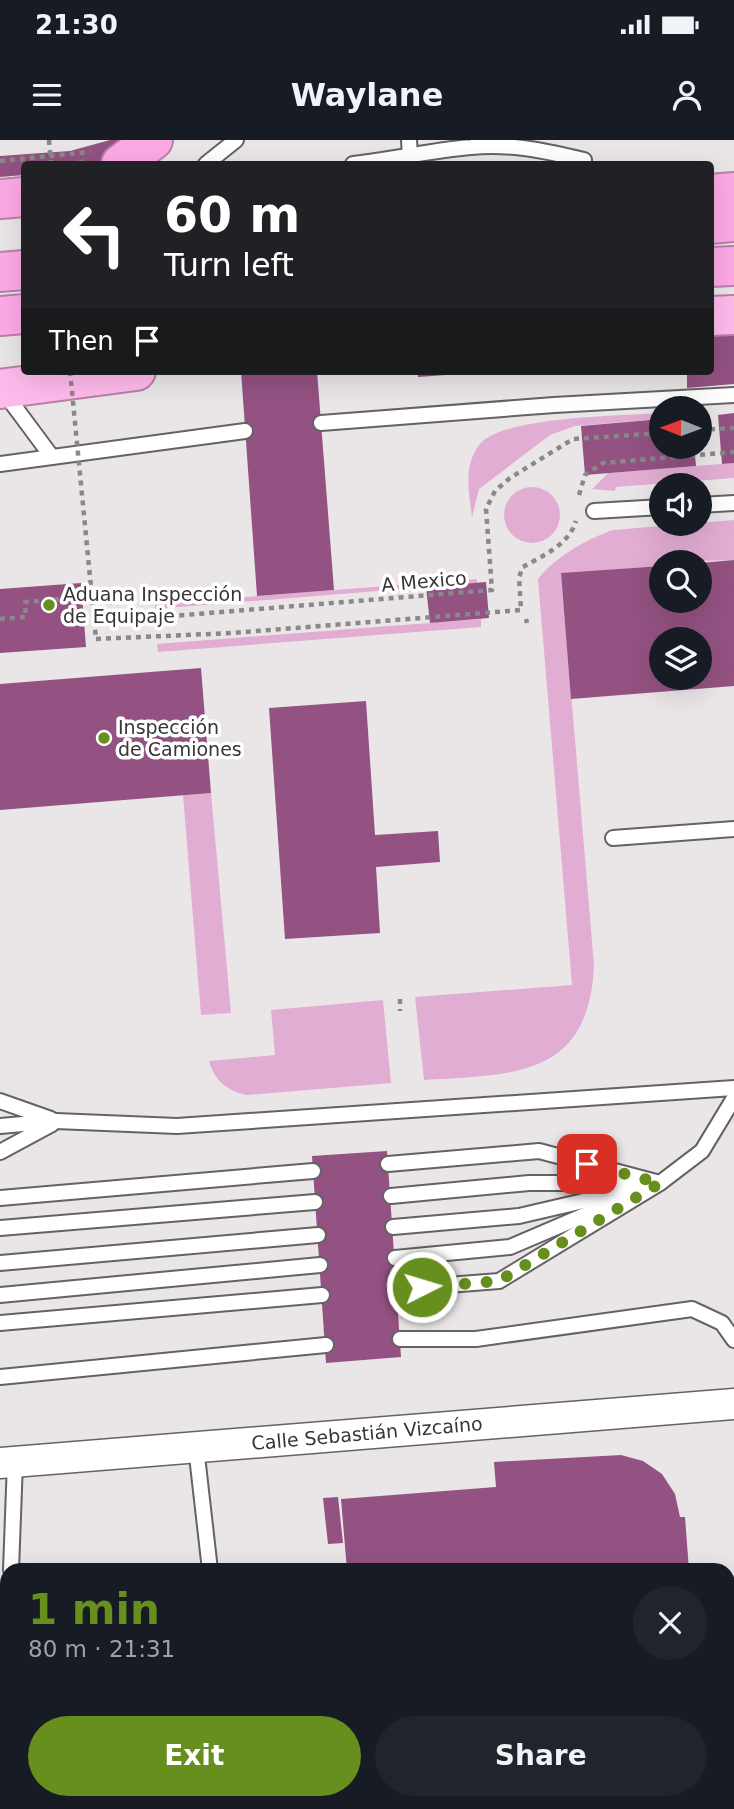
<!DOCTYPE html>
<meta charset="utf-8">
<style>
body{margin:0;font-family:"DejaVu Sans",sans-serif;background:#20242c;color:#f1f3f6;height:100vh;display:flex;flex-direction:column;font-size:26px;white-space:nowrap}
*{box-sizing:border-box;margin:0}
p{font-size:23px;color:#9ea1a6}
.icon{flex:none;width:38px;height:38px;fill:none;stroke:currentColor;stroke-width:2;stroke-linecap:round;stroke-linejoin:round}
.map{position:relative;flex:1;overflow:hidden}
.details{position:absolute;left:0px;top:1423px;width:735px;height:247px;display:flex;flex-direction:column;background:#171b24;border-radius:21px 21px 0 0;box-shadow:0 7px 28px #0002}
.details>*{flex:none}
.top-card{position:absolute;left:21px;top:21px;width:693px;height:214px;border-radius:7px;box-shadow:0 7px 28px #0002;background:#202124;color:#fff;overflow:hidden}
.needle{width:46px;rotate:271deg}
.buttons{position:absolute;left:649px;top:256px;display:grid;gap:14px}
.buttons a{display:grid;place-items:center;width:63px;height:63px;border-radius:50%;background:#171b24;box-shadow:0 7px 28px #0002;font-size:35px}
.pin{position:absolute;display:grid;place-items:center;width:60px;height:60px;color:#fff;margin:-30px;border-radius:14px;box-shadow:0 4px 10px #0006}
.me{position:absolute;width:77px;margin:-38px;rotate:85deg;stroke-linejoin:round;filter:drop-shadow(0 0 5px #0008)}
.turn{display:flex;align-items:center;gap:24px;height:147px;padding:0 28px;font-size:32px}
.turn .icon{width:91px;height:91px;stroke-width:2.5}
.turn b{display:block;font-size:49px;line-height:60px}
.then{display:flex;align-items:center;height:66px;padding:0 28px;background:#0003;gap:14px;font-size:26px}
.round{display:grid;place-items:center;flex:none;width:74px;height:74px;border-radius:37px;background:#20242c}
.head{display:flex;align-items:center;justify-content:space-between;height:119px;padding:0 28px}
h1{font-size:42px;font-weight:700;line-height:52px;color:#678f1d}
.cta{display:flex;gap:14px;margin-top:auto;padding:14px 28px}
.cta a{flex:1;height:80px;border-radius:42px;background:#678f1d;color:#fff;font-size:28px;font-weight:700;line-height:80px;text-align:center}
.cta a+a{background:#20242c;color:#f1f3f6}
.status{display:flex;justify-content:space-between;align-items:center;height:49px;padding:0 35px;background:#171b24;direction:ltr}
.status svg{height:19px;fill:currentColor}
header{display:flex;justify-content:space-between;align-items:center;height:91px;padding:0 28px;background:#171b24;font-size:32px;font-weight:700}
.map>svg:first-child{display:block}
.green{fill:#e2add2}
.building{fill:#935282;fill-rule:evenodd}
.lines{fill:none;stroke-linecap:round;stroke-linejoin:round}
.service-casing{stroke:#656264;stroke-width:18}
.minor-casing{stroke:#656264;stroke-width:33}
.trunk-casing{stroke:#b881a9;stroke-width:42}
.motorway-casing{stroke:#b881a9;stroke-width:42}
.path{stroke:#8a8889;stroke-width:4.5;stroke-dasharray:5 5;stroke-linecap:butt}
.service{stroke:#fff;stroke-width:14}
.minor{stroke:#fff;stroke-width:30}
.trunk{stroke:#febaeb;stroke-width:38}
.motorway{stroke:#fda9e6;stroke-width:38}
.path-bridge{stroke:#8a8889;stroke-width:4.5;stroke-dasharray:5 5;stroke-linecap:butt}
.route{stroke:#678f1d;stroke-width:12;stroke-dasharray:0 21.6}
.poi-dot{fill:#678f1d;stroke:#fff;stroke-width:2.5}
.labels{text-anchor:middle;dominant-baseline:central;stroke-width:7;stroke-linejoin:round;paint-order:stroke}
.street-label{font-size:19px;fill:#373637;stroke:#fff}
.poi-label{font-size:19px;fill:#373637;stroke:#fff;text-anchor:start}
</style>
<div class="status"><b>21:30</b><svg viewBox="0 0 49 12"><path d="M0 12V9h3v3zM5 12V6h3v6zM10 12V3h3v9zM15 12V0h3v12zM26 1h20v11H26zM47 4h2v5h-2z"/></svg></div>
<header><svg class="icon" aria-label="menu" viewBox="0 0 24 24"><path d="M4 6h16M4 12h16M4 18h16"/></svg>Waylane<svg class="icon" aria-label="person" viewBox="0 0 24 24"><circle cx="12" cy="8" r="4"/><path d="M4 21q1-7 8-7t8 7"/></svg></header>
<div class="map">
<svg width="734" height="1669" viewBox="0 0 734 1669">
<rect width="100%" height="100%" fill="#eae6e8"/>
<g class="green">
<path d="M661,273V279L575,286L550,295L479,349L472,377C469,352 463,327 479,305C501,276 623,276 661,273Z"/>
<polygon points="734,323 734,338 616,347 615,351 592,349 608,333"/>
<circle cx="532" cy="375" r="28"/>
<path d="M734,380V420L662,422L661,426L561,434L594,825C589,939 513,934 424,940L415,857L572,845L538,439C555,417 587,399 613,390Z"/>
<polygon points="477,439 477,443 155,469 155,464"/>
<polygon points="481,479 481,487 158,512 157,504"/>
<polygon points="211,653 231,873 201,875 183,655"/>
<path d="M383,860L391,943L247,955C227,951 214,940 209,921L275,915L271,870Z"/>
</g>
<g class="building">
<polygon points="110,0 145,0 106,21 92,24 24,24 24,35 0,37 0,16 70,11"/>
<polygon points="734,189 734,244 687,248 687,231 710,231 710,192"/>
<polygon points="241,231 317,231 334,450 257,456"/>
<polygon points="418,231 474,231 474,233 418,237"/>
<polygon points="734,273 734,323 722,324 718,275"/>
<polygon points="662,279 662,306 694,306 696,326 585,335 581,286"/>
<path d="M734,420V546L571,559L561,433L662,426V460H700V423ZM662,499H700V537H662Z"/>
<polygon points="486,442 489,478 430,483 426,447"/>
<polygon points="81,443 86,507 0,513 0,449"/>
<polygon points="201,528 211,653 0,670 0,544"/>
<polygon points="366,561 375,695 438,691 440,722 376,727 380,793 285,799 269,568"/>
<polygon points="387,1011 401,1217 326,1223 312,1016"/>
<polygon points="621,1315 643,1321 662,1334 675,1354 680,1377 685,1377 689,1430 347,1430 341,1359 496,1347 494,1322"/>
<polygon points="338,1357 343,1403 328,1404 323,1358"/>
<polygon points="365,1662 699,1662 700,1669 366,1669"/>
</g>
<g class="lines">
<g class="service-casing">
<g id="service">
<polyline points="409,0 410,17"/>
<polyline points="206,24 236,0"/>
<path d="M353,24C392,20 432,10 471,7C510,3 546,11 584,20"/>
<polyline points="3,251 52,317"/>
<polyline points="321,283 554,265 734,255"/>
<polyline points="0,324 245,291"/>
<polyline points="700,365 734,363"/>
<polyline points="594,371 662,367"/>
<polyline points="613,698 734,689"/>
<polyline points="0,961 51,979"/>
<polyline points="0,986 56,981 177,986 734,948"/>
<polyline points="0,1012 52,984"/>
<polyline points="388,1024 539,1011 660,1043"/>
<polyline points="391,1056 529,1043 634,1043"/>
<polyline points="0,1058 313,1031"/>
<polyline points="393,1087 519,1076 648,1046"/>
<polyline points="0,1088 315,1062"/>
<polyline points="395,1118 510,1107 613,1063"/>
<polyline points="0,1123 318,1095"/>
<polyline points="397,1149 499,1141 660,1043 702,1011 734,958"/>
<polyline points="0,1155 320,1125"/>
<polyline points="0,1183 322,1155"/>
<polyline points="400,1199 476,1199 692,1169 722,1183 734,1200"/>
<polyline points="0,1237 326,1205"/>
<polyline points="196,1307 210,1430"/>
<polyline points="11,1430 15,1322"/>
<polyline points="0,1464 7,1464"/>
<polyline points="74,1662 74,1669"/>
<polyline points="240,1662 241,1669"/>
</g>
</g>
<g class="minor-casing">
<polyline id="minor" points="0,1323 734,1264"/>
</g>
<g class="trunk-casing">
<g id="trunk">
<polyline points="710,176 734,175"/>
<polyline points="0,249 136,231"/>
</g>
</g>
<g class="motorway-casing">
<g id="motorway">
<polyline points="121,24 153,0"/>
<polyline points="710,54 734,52"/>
<polyline points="0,59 24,57"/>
<polyline points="710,84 734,82"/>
<polyline points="710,127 734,126"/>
<polyline points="0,132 24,130"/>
<polyline points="0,176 24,174"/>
</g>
</g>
<g class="path">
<polyline points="0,21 90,12"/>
<polyline points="69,24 89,21"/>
<polyline points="700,290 734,288"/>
<polyline points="579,355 585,335 603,323 734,312"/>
<polyline points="0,479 26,477 25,462 109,455 111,481 492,450 486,369 495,351 510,338 573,299 662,293"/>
<polyline points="526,479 527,483"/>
<path d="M96,499L232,493L521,470L519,437L523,427C542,416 569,405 576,381"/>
<polyline points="400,859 400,871"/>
</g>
<use href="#service" class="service"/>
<use href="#minor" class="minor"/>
<use href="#trunk" class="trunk"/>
<use href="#motorway" class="motorway"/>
<g class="path-bridge">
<polyline points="49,0 51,24"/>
<polyline points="70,231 96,499"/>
</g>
</g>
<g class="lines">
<polyline class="route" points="422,1147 499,1141 660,1043 587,1024"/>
</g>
<g class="poi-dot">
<circle cx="49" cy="465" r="7"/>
<circle cx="104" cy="598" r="7"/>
</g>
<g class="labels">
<g class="street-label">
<text transform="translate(424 441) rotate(-5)">A Mexico</text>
<text transform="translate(367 1293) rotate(-5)">Calle Sebastián Vizcaíno</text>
</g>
<g class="poi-label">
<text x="63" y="454">Aduana Inspección<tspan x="63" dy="22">de Equipaje</tspan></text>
<text x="118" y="587">Inspección<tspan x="118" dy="22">de Camiones</tspan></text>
</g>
</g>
</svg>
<div class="buttons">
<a><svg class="needle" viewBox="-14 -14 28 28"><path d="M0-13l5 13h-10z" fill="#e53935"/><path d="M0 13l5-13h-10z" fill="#9ea1a6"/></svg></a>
<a><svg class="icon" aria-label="sound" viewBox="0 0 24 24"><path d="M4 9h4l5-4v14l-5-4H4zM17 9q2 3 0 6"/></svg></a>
<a><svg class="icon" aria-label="search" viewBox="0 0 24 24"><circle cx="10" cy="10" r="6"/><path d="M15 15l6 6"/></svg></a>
<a><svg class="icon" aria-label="layers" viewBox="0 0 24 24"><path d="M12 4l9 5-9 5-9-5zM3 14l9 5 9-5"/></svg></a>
</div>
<div class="pin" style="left:587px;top:1024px;background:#d93025"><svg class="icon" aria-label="arrive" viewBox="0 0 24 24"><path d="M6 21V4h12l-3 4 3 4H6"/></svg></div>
<svg class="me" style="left:422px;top:1147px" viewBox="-20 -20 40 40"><circle r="17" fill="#678f1d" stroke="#fff" stroke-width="3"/><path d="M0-11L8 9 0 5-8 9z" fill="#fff"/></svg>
<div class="top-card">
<div class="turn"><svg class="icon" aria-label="left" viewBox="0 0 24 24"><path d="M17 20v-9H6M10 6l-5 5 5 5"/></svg><div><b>60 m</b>Turn left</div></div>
<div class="then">Then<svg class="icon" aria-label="arrive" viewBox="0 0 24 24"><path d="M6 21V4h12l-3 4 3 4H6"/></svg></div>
</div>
<section class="details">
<div class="head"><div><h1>1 min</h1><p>80 m · 21:31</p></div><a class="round"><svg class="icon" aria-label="close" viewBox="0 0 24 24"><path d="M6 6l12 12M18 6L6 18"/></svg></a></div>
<div class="cta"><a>Exit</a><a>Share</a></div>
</section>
</div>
